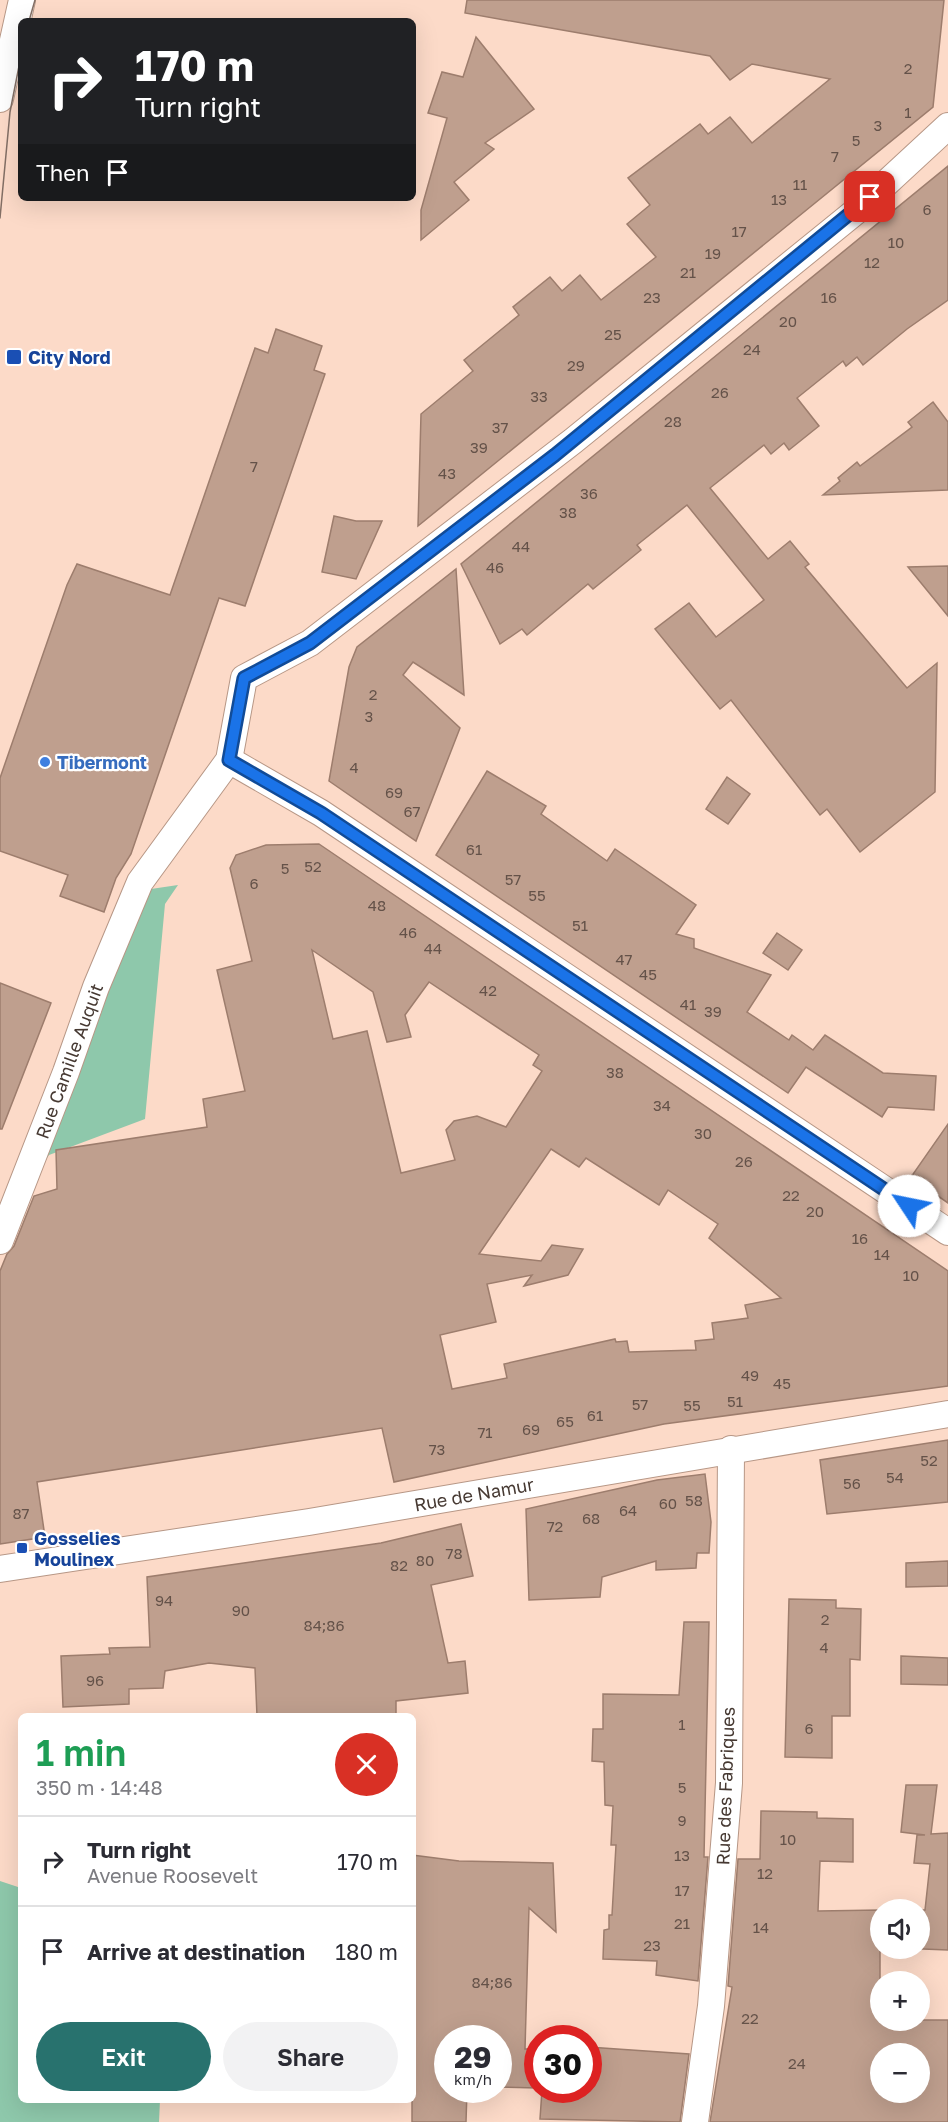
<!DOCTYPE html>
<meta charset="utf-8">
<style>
body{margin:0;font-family:"Golos Text",sans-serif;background:#f2f2f3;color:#2b2b33;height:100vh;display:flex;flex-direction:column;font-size:22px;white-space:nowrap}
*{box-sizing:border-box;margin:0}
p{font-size:20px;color:#7c7c81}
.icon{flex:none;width:33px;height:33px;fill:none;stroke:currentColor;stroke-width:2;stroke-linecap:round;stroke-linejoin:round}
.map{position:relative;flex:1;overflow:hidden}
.details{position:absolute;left:18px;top:1713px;width:398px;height:390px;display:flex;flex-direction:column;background:#fff;border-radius:9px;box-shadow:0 6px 24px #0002}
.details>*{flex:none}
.top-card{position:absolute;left:18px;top:18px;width:398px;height:183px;border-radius:9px;box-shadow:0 6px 24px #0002;background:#202124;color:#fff;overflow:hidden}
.tools{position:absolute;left:870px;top:1899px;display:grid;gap:12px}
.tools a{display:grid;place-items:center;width:60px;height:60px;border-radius:50%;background:#fff;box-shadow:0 6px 24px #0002;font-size:30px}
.speed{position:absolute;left:434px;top:2025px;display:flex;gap:12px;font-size:30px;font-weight:700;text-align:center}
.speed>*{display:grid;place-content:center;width:78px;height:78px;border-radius:50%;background:#fff;box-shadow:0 6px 24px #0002;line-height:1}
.speed small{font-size:15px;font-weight:400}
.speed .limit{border:9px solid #d22;background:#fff;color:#111}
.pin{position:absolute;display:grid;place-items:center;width:51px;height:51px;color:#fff;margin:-26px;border-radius:12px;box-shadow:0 3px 9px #0006}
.me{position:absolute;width:66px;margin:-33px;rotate:304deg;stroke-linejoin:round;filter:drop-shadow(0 0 4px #0008)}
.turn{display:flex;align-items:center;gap:21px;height:126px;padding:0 18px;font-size:27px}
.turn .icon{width:78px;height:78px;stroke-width:2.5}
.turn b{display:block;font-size:42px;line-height:51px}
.then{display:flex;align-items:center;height:57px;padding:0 18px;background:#0003;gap:12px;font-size:22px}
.round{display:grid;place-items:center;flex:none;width:63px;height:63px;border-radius:32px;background:#f2f2f3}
.head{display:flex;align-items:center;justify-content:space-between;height:102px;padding:0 18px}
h1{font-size:36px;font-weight:600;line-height:45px;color:#1e9e55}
.button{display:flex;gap:12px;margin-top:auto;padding:12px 18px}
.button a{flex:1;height:69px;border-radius:36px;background:#28726e;color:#fff;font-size:24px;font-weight:600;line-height:69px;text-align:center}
.button a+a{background:#f2f2f3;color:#2b2b33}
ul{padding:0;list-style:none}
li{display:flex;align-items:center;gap:18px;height:90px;padding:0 18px;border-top:2px solid #e1e1e2}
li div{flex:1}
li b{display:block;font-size:22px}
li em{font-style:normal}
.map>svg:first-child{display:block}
.green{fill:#8ec8ab}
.building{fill:#bf9f8e;stroke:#9d7d6d;stroke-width:1.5;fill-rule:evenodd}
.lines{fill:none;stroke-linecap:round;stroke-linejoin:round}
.street-casing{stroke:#b79786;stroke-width:28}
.street{stroke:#fff;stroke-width:26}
.tram{stroke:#836f65;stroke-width:1.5}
.route-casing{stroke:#114b97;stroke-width:15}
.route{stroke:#1a73e8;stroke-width:10}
.transit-dot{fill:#1a4fb4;stroke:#fff;stroke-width:2}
.shop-dot{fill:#3f7fe0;stroke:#fff;stroke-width:2}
.labels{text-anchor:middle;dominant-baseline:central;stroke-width:4.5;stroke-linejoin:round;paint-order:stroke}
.number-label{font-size:15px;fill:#645249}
.transit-label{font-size:18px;font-weight:bold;fill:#164399;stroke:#fff;text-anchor:start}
.shop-label{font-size:18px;font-weight:bold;fill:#366cbe;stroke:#fff;text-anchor:start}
.street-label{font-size:18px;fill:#463932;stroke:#fff}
</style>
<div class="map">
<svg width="948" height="2122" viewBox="0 0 948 2122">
<rect width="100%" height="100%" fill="#fcdac8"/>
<g class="green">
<polygon points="178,885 165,904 145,1119 49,1155 39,1169 122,920 151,889"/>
<polygon points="0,1881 21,1888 21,2100 160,2100 159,2122 0,2122"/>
</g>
<g class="building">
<polygon points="467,0 944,0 933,107 418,526 421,414 473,371 464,360 519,315 513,307 550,277 562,291 580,275 601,300 656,257 627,224 650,205 628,178 700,124 708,134 730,117 752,143 830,79 752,64 730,80 710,56 465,13"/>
<polygon points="476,37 534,109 485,143 494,149 454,182 469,200 421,240 421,210 447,118 428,113 442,72 463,77"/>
<polygon points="948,166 948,300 907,329 863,365 857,357 846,366 843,361 797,398 819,426 789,450 784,443 771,454 764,445 710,488 768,559 790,541 809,564 805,567 907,688 937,663 935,792 860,852 827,809 820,815 731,700 720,709 655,629 689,603 716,637 764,600 687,505 637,545 641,550 593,589 588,584 527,635 522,629 500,644 461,564"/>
<polygon points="276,329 322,346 314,370 325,374 245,606 219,598 131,854 116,878 104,912 60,896 68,875 0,851 0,778 67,585 77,564 170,595 255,348 268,353"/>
<polygon points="933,402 948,422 948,490 823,495 840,481 838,478 857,462 860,466 912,427 908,422"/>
<polygon points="334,516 356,521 382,521 356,579 322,572"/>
<polygon points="948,566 948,616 908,567"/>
<polygon points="456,569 464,695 413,662 403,675 460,728 416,841 329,781 349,667 357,647"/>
<polygon points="487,771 546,806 541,814 607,861 615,849 696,905 676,934 694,939 694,948 771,975 747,1012 789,1040 792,1035 813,1050 825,1035 883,1073 936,1076 934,1110 888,1107 882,1117 806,1067 788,1093 436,855"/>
<polygon points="727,777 750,794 728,824 706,809"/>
<path d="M319,844L948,1271V1386L664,1424L394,1482L382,1428L37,1482L45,1537L0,1544V1271L7,1254L14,1246L34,1196L57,1189L56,1150L207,1127L203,1099L245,1091L217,970L252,961L230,868L236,855L266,845ZM312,950L373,992L387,1042L411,1037L405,1015L429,982L539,1055L533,1065L542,1071L506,1127L477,1116L454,1121L446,1130L455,1160L401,1173L367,1031L333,1039ZM551,1149L579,1167L586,1158L659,1205L668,1190L718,1224L709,1238L781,1298L745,1305L748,1318L712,1323L714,1339L695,1341L696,1350L629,1352L627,1341L616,1342L615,1339L504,1364L507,1378L452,1389L440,1335L496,1322L487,1284L532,1275L524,1286L568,1275L583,1249L552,1245L541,1261L479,1254Z"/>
<polygon points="777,933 802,950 788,970 763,953"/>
<polygon points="0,983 51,1003 2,1129 0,1129"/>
<polygon points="948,1124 948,1203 911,1177"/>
<polygon points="948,1440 948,1502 827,1514 820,1460"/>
<polygon points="705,1474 711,1522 709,1553 697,1553 696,1568 656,1570 656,1561 602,1577 600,1597 529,1600 526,1509 657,1480"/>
<polygon points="461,1524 473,1576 431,1585 448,1663 465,1661 468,1693 396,1701 396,1716 257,1716 255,1668 209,1663 165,1671 163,1688 129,1689 129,1704 63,1707 61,1656 110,1654 109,1648 150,1647 147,1577 381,1543"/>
<polygon points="948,1561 948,1586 906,1587 906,1563"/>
<polygon points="789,1599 836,1600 836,1608 861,1609 860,1660 850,1659 850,1716 832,1716 832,1758 785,1757"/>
<polygon points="684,1622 709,1622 704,1857 708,1857 698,1981 656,1975 657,1961 603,1959 604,1930 609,1929 609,1915 612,1915 616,1845 611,1845 613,1806 605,1805 604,1762 592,1761 593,1729 603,1729 603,1694 679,1695"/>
<polygon points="901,1656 948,1658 948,1685 901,1684"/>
<polygon points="906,1785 937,1785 931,1834 948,1833 948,1950 898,1948 920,1948 920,1910 925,1910 930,1864 914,1863 917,1835 925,1835 901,1832"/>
<path d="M761,1811L817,1812V1818L853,1819V1862L820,1861L818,1911L880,1910V2020H948V2122H710L732,1987L728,1986L738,1859H760ZM880,2054H920V2092H880Z"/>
<polygon points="412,1855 459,1861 553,1863 556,1932 529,1908 525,2049 537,2049 537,2088 498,2087 498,2038 447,2038 447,2090 467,2090 466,2122 412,2122"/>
<polygon points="588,2047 689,2054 680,2122 540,2119 542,2090 588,2090"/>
</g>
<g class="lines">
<g class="street-casing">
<g id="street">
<polyline points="0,99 22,0"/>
<polyline points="229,760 321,813 948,1232"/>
<polyline points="0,1241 66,1072 96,987 140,882 229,760 244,678 310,643 573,441 855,212 948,126"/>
<polyline points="0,1569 309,1522 948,1414"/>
<polyline points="695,2122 711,2006 729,1783 731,1449"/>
</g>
</g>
<use href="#street" class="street"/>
<g class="tram">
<polyline points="29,21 35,0"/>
<polyline points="0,218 10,112 21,56"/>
</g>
</g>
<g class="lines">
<g class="route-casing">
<polyline id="route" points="870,197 555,455 310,643 244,678 229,760 321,813 909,1206"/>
</g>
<use href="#route" class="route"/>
</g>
<g class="transit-dot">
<rect x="6" y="349" width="16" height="16" rx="3"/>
<rect x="16" y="1542" width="12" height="12" rx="3"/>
</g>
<circle class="shop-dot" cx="45" cy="762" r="6"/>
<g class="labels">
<g class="number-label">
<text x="908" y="68">2</text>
<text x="908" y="112">1</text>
<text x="878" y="125">3</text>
<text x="856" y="140">5</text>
<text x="835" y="156">7</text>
<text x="800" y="184">11</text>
<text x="779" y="199">13</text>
<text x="927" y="209">6</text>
<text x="739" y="231">17</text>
<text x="896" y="242">10</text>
<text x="713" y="253">19</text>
<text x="872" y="262">12</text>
<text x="688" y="272">21</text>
<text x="652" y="297">23</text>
<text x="829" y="297">16</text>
<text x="788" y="321">20</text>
<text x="613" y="334">25</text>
<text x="752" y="349">24</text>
<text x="576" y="365">29</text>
<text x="720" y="392">26</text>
<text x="539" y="396">33</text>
<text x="673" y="421">28</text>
<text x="500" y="427">37</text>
<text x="479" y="447">39</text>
<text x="254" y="466">7</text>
<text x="447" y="473">43</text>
<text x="589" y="493">36</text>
<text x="568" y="512">38</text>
<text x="521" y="546">44</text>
<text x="495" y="567">46</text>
<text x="373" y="694">2</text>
<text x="369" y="716">3</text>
<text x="354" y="767">4</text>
<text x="394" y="792">69</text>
<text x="412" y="811">67</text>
<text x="474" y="849">61</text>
<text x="313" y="866">52</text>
<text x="285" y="868">5</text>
<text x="513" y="879">57</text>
<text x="254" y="883">6</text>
<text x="537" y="895">55</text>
<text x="377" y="905">48</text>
<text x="580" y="925">51</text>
<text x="408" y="932">46</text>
<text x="433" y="948">44</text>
<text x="624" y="959">47</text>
<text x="648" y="974">45</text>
<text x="488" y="990">42</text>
<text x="688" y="1004">41</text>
<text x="713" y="1011">39</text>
<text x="615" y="1072">38</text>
<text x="662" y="1105">34</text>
<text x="703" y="1133">30</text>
<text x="744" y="1161">26</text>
<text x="791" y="1195">22</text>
<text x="815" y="1211">20</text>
<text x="860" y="1238">16</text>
<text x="882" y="1254">14</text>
<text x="911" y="1275">10</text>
<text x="750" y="1375">49</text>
<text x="782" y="1383">45</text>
<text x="735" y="1401">51</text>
<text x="640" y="1404">57</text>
<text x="692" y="1405">55</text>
<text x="595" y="1415">61</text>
<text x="565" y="1421">65</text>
<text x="531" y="1429">69</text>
<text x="485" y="1432">71</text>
<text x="437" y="1449">73</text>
<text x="929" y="1460">52</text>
<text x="895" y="1477">54</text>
<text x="852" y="1483">56</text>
<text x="694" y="1500">58</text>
<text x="668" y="1503">60</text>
<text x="628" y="1510">64</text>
<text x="21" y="1513">87</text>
<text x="591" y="1518">68</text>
<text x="555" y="1526">72</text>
<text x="454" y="1553">78</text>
<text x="425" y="1560">80</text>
<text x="399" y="1565">82</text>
<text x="164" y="1600">94</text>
<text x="241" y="1610">90</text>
<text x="825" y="1619">2</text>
<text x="324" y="1625">84;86</text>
<text x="824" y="1647">4</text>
<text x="95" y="1680">96</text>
<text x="682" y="1724">1</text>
<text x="809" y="1728">6</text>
<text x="682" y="1787">5</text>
<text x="682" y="1820">9</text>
<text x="788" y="1839">10</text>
<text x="682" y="1855">13</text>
<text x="765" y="1873">12</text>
<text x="682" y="1890">17</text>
<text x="682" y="1923">21</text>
<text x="761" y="1927">14</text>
<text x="652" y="1945">23</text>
<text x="492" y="1982">84;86</text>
<text x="750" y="2018">22</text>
<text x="797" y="2063">24</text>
</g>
<g class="transit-label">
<text x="28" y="357">City Nord</text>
<text x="34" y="1538">Gosselies<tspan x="34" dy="21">Moulinex</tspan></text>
</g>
<g class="shop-label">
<text x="57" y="762">Tibermont</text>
</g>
<g class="street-label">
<text transform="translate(69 1061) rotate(-70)">Rue Camille Auquit</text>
<text transform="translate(474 1494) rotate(-10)">Rue de Namur</text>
<text transform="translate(725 1786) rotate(-88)">Rue des Fabriques</text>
</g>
</g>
</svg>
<div class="tools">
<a><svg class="icon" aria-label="sound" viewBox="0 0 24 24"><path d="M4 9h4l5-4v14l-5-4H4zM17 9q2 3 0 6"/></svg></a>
<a>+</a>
<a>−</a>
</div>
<div class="speed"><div>29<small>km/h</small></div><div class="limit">30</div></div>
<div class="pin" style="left:870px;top:197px;background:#d93025"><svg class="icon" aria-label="arrive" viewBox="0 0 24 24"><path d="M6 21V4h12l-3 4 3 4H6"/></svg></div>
<svg class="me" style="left:909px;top:1206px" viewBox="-20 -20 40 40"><circle r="19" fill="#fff"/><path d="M0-13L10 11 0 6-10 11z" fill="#1a73e8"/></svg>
<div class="top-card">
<div class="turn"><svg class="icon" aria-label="right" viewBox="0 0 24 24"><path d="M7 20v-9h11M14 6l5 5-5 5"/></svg><div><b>170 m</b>Turn right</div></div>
<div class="then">Then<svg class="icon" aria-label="arrive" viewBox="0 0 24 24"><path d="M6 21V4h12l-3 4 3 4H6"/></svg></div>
</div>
<section class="details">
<div class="head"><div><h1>1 min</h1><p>350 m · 14:48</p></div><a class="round" style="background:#d93025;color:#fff"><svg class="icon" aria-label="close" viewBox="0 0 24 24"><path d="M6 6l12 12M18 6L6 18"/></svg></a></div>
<ul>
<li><svg class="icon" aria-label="right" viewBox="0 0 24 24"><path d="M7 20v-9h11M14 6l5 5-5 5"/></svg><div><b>Turn right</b><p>Avenue Roosevelt</p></div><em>170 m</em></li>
<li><svg class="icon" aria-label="arrive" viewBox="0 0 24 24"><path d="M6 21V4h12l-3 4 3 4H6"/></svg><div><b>Arrive at destination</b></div><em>180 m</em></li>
</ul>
<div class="button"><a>Exit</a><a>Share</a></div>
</section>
</div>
